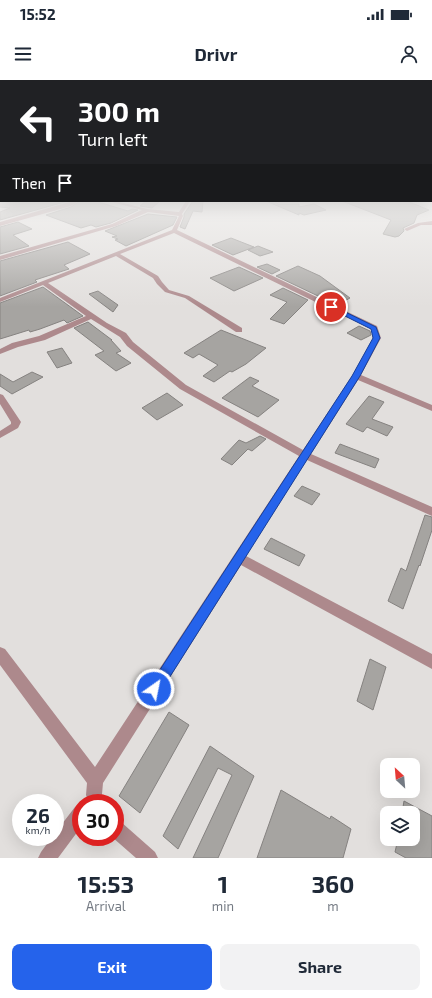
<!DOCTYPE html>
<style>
body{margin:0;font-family:"Exo 2",sans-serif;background:#f2f2f3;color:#1f2937;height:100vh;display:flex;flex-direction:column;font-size:15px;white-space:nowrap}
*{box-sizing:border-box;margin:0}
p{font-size:13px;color:#747a83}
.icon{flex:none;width:22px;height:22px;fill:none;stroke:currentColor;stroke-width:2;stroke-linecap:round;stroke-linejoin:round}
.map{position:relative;height:778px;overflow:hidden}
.panel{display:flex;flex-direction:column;background:#fff;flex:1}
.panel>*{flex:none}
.top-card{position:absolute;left:0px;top:0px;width:432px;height:122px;box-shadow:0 4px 16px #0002;background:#202124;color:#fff;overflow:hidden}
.needle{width:26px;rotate:334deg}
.fabs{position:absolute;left:380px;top:678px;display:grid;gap:8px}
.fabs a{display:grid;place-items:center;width:40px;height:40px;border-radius:8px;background:#fff;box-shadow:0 4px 16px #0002;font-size:20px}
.speed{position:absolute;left:12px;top:714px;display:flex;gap:8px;font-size:20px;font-weight:700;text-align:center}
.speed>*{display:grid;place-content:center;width:52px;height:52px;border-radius:50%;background:#fff;box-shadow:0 4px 16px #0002;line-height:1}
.speed small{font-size:10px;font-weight:400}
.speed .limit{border:6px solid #d22;background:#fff;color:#111}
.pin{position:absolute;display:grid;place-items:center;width:34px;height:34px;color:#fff;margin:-17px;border:2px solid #fff;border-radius:50%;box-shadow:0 1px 4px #0007}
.me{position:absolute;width:44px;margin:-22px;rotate:33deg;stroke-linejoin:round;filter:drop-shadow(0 0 3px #0008)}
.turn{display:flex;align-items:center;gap:14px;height:84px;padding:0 12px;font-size:18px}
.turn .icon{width:52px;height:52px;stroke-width:2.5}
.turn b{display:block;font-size:28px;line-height:34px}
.then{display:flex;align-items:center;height:38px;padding:0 12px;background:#0003;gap:8px;font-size:15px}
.eta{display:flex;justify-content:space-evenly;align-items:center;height:68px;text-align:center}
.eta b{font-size:24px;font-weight:700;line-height:28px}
.button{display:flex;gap:8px;margin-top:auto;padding:8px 12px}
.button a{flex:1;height:46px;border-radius:8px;background:#2563eb;color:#fff;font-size:16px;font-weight:700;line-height:46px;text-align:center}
.button a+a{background:#f2f2f3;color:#1f2937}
.status{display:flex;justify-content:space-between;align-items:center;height:28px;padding:0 20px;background:#fff;direction:ltr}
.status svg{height:11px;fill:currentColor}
header{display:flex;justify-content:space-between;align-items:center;height:52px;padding:0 12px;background:#fff;font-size:18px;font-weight:700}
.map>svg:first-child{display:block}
.building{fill:#a6a4a1;stroke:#858280}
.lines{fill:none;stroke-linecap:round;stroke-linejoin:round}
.street{fill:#ad898c;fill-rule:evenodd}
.route{fill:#2563eb;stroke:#184099}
</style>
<div class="status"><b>15:52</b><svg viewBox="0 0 49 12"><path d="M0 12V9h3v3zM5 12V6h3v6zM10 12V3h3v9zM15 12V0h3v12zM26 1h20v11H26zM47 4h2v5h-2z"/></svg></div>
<header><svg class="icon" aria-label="menu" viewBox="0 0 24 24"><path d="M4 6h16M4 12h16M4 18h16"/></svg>Drivr<svg class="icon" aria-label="person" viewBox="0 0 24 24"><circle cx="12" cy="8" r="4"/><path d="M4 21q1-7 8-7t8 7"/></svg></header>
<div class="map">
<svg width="432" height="778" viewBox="0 0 432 778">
<rect width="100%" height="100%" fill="#e2dfdd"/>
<g class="building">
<polygon points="0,121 68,121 0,140 0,132 10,128 0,127"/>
<polygon points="80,121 95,121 128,131 132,129 138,130 111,143 96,147 91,145 81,148 46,135 71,127"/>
<polygon points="146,121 160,121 152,128 140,126"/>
<polygon points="193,121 203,121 202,132 193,131 185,149 180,147 184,137 184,134"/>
<polygon points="266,121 274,121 278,124 299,124 299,127 314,124 326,130 304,135 299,133 299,135"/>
<polygon points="342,121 407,121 429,130 417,135 414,143 403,148 404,151 399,156 395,157 383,154 391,140"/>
<polygon points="148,134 177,137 173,145 126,166 115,160 118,159 112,157 117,156 105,151"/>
<polygon points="18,142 32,149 13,155 29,166 0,174 0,147"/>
<polygon points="231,158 254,167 233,175 212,165"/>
<polygon points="68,162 90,174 64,185 69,189 35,200 37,202 0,216 0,181"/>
<polygon points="258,166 273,172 260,176 248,170"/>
<polygon points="267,184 280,190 272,194 257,187"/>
<polygon points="298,186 320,196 350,218 337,225 276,196"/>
<polygon points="239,187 263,198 234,211 210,198"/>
<polygon points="43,207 83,236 67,243 64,240 40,249 30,252 29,250 0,259 0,223"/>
<polygon points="283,208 308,220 284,244 270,239 287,222 270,215"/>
<polygon points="98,211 118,225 113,232 89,214"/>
<polygon points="88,242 112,260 111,260 121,271 116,273 131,283 116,291 95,275 104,271 74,248"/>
<polygon points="359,246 370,251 371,255 361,260 347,253"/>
<polygon points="221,250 266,268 246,284 232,292 230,291 214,302 203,296 218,285 199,274 193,278 184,273"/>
<polygon points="62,268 72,283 57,288 47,272"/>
<polygon points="32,292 43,297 12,314 0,306 0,294 13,302"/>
<polygon points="250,297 259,301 252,306 279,320 258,337 222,318"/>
<polygon points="167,313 183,325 157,340 142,328"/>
<polygon points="369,316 384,322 372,339 393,347 387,356 367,347 363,352 346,344"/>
<polygon points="260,356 266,359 252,371 248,369 232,385 221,379 239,360 246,363"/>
<polygon points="340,364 379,379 375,388 335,373"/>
<polygon points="302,406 320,414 312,425 294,416"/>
<polygon points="425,435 432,437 432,450 420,486 419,485 403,529 388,521 401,488 406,491"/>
<polygon points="271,458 305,475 299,486 264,469"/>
<polygon points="370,579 386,587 373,630 357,621"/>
<polygon points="169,632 189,645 140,733 119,716"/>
<polygon points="210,666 254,696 218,778 193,778 232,695 218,688 178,769 163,756"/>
<polygon points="281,710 330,739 331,736 351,749 343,778 257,778"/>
<polygon points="404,721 432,736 432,778 406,778 395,772 398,759 413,759 413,733 402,733"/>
</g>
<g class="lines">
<g class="street">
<polygon points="73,121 79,121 71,126 0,146 0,142"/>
<path d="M108,121H116L147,129L179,132L186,121H190L182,134L183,136L177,150L377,246L381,258L361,295L432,325V331L358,300L311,374L432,427V436L307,380L246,476L432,574V589L241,485L103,703L102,714L106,723H89L86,715L87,703L0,585V567L5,569L95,687L299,376L180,309L127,266L120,257L91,239L45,260L18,267L0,274V269L12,263L39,256L86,236L43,205L0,222V218L172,150L179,136L148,132L116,146L0,180V176L112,144L142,130ZM174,153L371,249L373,258L352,296L303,370L186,305L133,262L126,253L107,243L48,203L116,176L153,198L157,204L165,212L185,218L236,252H242V248L189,216L169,210L162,202L158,196L120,174Z"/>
<polygon points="276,121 309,121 307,122 278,123"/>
<polygon points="432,141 432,145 421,145 407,151 404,149 418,143"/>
<polygon points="0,314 3,315 21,342 18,348 0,358 0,351 11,344 11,342 0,324"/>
<polygon points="81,725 81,747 58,778 38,778 41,772 52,757 55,757 55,753 75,727"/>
<polygon points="115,739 121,742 155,772 158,778 136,778 112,757 115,757"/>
</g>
</g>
<linearGradient id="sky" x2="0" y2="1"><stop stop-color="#6bb1dc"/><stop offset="0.52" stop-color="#f2f1f0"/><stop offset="1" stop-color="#f2f1f0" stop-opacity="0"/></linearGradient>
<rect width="432" height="227" fill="url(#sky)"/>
<polygon class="route" points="329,226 333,226 376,247 380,258 360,296 159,614 154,616 150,614 148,609 150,605 352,296 373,258 371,249 329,228"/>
</svg>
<div class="fabs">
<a><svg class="needle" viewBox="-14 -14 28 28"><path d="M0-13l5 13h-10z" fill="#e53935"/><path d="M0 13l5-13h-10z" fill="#747a83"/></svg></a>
<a><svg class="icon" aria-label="layers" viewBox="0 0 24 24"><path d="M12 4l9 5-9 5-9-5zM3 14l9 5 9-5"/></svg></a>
</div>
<div class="speed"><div>26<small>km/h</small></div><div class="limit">30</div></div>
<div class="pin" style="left:331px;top:227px;background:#d93025"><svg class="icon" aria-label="arrive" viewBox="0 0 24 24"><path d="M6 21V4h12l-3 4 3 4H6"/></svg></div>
<svg class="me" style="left:154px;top:609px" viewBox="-20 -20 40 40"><circle r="17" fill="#2563eb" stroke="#fff" stroke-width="3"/><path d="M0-11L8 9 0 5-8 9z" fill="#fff"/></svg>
<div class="top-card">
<div class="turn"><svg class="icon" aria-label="left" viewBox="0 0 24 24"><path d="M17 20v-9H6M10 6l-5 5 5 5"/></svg><div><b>300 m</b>Turn left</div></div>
<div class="then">Then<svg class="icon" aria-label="arrive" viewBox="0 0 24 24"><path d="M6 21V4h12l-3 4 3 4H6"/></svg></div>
</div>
</div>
<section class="panel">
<div class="eta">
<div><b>15:53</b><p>Arrival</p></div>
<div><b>1</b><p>min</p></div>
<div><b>360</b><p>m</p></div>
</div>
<div class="button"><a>Exit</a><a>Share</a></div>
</section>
